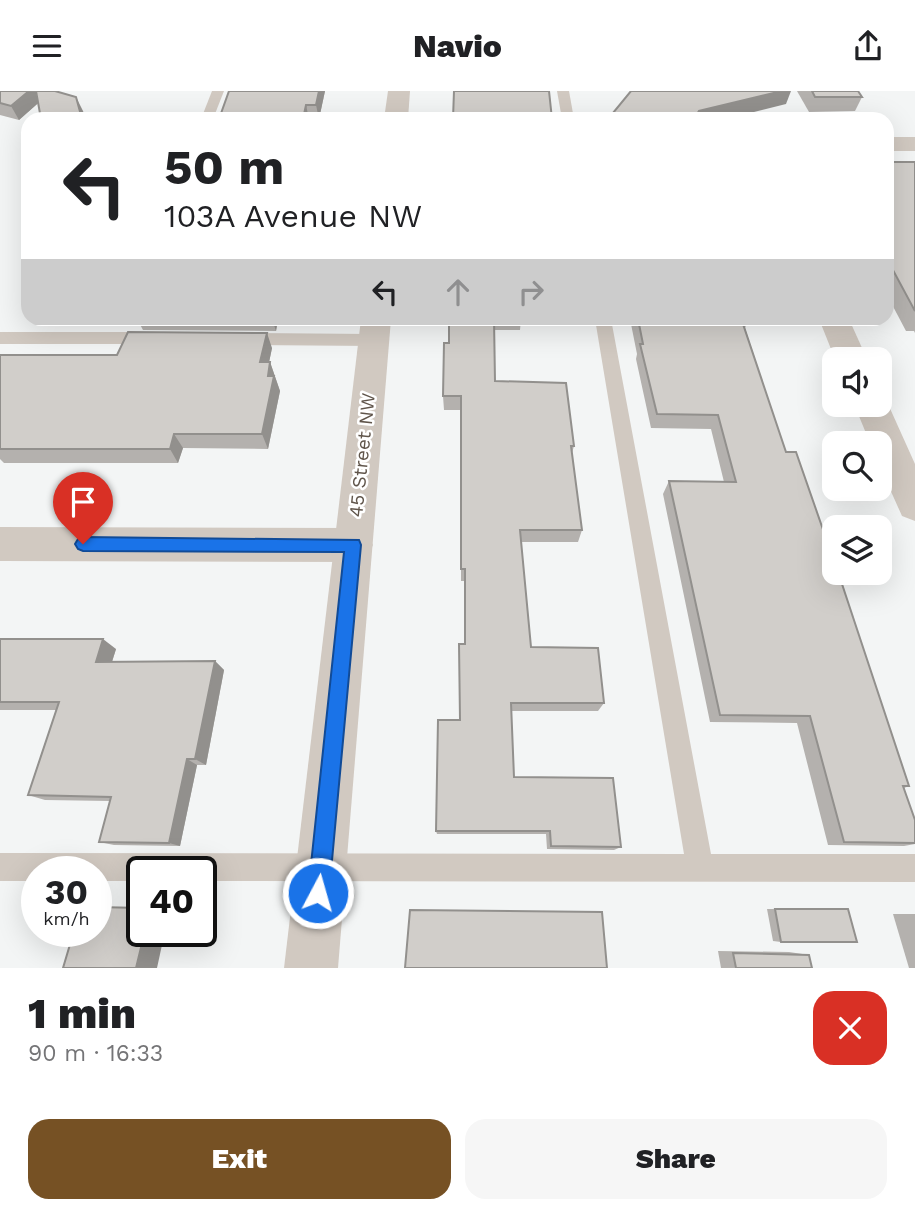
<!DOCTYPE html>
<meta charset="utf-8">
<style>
body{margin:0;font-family:"Work Sans",sans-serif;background:#f6f6f6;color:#202124;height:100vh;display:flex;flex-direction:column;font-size:26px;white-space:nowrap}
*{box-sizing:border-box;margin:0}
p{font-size:23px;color:#757577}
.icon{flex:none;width:38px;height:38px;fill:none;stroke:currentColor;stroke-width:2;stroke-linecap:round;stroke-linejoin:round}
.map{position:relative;height:877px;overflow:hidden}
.details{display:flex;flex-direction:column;background:#fff;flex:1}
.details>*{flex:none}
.top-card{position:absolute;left:21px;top:21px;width:873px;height:214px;border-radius:21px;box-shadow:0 7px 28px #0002;background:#fff;color:#202124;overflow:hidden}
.tools{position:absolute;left:822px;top:256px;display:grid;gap:14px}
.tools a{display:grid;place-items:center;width:70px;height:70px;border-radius:14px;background:#fff;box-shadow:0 7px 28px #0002;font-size:35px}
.speed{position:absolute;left:21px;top:765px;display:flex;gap:14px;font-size:35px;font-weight:700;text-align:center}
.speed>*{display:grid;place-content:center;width:91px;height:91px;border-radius:50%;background:#fff;box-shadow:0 7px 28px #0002;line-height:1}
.speed small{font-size:18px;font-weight:400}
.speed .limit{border:4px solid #111;border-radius:10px;background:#fff;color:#111}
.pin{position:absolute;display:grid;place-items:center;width:60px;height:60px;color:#fff;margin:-72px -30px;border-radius:50% 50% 50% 0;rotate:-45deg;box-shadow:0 0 7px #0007}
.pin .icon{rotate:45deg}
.me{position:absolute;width:77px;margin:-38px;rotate:6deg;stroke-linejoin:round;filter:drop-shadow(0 0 5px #0008)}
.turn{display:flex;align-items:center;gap:24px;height:147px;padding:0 28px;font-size:32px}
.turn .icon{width:91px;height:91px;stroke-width:2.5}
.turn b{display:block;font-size:49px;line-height:60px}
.lanes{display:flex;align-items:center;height:66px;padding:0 28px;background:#0003;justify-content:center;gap:35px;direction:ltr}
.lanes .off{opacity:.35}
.round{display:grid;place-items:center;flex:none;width:74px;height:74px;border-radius:21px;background:#f6f6f6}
.headline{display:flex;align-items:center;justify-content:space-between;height:119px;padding:0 28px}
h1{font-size:42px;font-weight:800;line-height:52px}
.button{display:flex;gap:14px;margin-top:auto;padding:14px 28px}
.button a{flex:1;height:80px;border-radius:21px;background:#765124;color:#fff;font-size:28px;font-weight:800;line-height:80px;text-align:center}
.button a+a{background:#f6f6f6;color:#202124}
header{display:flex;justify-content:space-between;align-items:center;height:91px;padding:0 28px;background:#fff;font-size:32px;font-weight:800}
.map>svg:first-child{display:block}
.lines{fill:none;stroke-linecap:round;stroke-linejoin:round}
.service{fill:#d1c9c1;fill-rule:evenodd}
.minor{fill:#d1c9c1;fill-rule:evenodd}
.tertiary{fill:#d1c9c1;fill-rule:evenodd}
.wall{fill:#b4b1ae}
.shaded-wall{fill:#92908d}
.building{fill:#d1ceca;stroke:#92908d;stroke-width:2}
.route{fill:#1a73e8;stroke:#114b97;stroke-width:2}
.labels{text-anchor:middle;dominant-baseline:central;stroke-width:5;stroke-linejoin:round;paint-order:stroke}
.street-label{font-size:19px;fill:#60554b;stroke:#fff}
</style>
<header><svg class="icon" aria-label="menu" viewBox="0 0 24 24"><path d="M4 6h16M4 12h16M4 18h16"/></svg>Navio<svg class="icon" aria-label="share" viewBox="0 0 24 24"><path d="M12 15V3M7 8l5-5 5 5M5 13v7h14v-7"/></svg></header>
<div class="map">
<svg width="915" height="877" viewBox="0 0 915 877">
<rect width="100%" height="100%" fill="#f3f5f5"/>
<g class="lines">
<g class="service">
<polygon points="212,0 224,0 213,28 201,28"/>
<polygon points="557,0 569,0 574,28 562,28"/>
<polygon points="595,228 611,228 711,763 915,763 915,791 201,790 201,780 142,780 142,790 96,790 96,780 37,780 37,790 0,790 0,762 684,763"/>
<polygon points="0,241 152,241 161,247 152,253 0,253"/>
<polygon points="240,242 374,243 383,249 374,255 240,254 231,248"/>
</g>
<g class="minor">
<rect x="887" y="46" width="28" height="14"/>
<polygon points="819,228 849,228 867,268 835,268"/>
<polygon points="880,303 888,313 915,373 915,430 902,425 880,376 880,352 870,352 854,313 880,313"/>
<polygon points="0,436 353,437 367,442 373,454 367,466 353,471 0,470"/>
</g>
<g class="tertiary">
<polygon points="388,0 410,0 408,28 384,28"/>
<polygon points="361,228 391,228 338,877 284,877"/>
</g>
</g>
<g class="wall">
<polygon points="0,0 83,20 85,28 41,28 38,12 19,29 0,24"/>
<polygon points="325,0 319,28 219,28"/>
<polygon points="797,0 858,0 862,6 855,20 809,21"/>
<polygon points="887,71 915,71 915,242 914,240 906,240 887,204"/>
<polygon points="137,228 278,228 276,240 143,239"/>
<polygon points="449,228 521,228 520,239 494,239 495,290 574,355 572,362 582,439 578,451 521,451 531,556 604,612 598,620 511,620 514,686 621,756 614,759 547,758 546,743 437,743 436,740 459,629 464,553 465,490 461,490 461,319 444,319 443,305 449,252"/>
<polygon points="630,228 747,228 748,230 745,237 786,361 909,695 904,697 915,729 915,753 904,755 828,754 797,632 710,631 663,403 669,390 724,391 711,338 651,337 636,268 637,263"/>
<polygon points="272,257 269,271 270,271 280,300 268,358 183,357 178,372 4,372 0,368 0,264 117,264"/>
<polygon points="0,548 116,558 112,571 215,570 224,579 206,674 197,674 180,755 114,754 99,751 110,710 45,709 28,704 56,619 0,619"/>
<polygon points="767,818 848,818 781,851 773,850"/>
<polygon points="893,823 915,823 915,877 909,877"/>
<polygon points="718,860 789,861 809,864 812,877 721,877"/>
</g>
<g class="shaded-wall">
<polygon points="29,0 52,0 19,29 11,15"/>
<polygon points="319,0 325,0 319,28 316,14"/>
<polygon points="782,0 791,0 786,13 726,28 694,28 699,20"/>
<polygon points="76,6 83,20 85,28 82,28"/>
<polygon points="306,14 309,28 303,28"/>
<polygon points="272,228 278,228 276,240"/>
<polygon points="267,242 272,257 266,286 260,271"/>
<polygon points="270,271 280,300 268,358 262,343 268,285"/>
<polygon points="174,343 183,357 178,372 170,358"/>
<polygon points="103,548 116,558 109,580 96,571"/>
<polygon points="215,570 224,579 206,674 195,668"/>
<polygon points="187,668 197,674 180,755 169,752"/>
<polygon points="145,840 165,840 157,877 136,877"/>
</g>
<g class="building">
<polygon points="0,0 29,0 11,15 0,12"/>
<polygon points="36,0 55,0 76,6 82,28 41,28"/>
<polygon points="229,0 319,0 316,14 306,14 303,28 219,28"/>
<polygon points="454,0 549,0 552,28 453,28"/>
<polygon points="631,0 782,0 699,20 694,28 608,28"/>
<polygon points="812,0 858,0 862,6 815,6"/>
<polygon points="887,71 915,71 915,220 887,168"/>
<polygon points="449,228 494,228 495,290 566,292 574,355 571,355 582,439 520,439 531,556 598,557 604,612 511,612 514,686 613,687 621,756 551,755 550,740 436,740 438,629 460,629 459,553 465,553 465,478 461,478 461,305 443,305 444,252 449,252"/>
<polygon points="638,228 747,228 748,230 742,230 786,361 796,361 835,473 835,481 838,481 909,695 903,695 915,729 915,752 844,751 810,625 720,624 669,390 736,391 718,324 657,323 640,253 643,253"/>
<polygon points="128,241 267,242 260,271 270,271 268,285 274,285 262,343 174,343 170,358 0,358 0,264 117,264"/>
<polygon points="0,548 103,548 96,571 215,570 195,668 187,668 169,752 99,751 111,706 28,704 59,611 0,611"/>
<polygon points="96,816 142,817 142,840 145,840 136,877 63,877 74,840 96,840"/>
<polygon points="775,818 848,818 857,851 781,851"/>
<polygon points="410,819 602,821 607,877 405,877"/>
<polygon points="733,862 809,864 812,877 736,877"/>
</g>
<polygon class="route" points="83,446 359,449 361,454 329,802 326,809 318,813 311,809 308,802 344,461 83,460 78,458 75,453 78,448"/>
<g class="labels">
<g class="street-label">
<text transform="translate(362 364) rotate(-84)">45 Street NW</text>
</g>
</g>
</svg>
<div class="tools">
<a><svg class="icon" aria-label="sound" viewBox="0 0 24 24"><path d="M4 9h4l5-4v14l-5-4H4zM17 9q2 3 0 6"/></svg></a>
<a><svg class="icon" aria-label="search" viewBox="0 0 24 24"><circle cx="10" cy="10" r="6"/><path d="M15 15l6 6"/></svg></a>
<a><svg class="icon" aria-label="layers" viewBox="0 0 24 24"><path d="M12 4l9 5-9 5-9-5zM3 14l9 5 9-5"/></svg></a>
</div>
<div class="speed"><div>30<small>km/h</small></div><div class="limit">40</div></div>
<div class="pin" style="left:83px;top:453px;background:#d93025"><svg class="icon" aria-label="arrive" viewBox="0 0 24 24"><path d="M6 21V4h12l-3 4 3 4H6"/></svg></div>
<svg class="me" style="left:318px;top:802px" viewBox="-20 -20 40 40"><circle r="17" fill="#1a73e8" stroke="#fff" stroke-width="3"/><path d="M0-11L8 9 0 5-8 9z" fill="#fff"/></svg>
<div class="top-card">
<div class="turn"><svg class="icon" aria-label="left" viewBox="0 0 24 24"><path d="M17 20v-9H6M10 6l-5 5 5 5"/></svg><div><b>50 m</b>103A Avenue NW</div></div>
<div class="lanes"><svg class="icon" aria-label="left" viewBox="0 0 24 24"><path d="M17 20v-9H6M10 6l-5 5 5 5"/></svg><svg class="icon off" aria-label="ahead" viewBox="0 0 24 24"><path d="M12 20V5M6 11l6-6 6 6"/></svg><svg class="icon off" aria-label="right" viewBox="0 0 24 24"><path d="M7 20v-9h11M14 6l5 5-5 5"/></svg></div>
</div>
</div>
<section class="details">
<div class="headline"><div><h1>1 min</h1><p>90 m · 16:33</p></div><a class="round" style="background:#d93025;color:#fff"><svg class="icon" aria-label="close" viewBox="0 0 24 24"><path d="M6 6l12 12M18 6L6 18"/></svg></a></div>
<div class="button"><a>Exit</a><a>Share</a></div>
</section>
